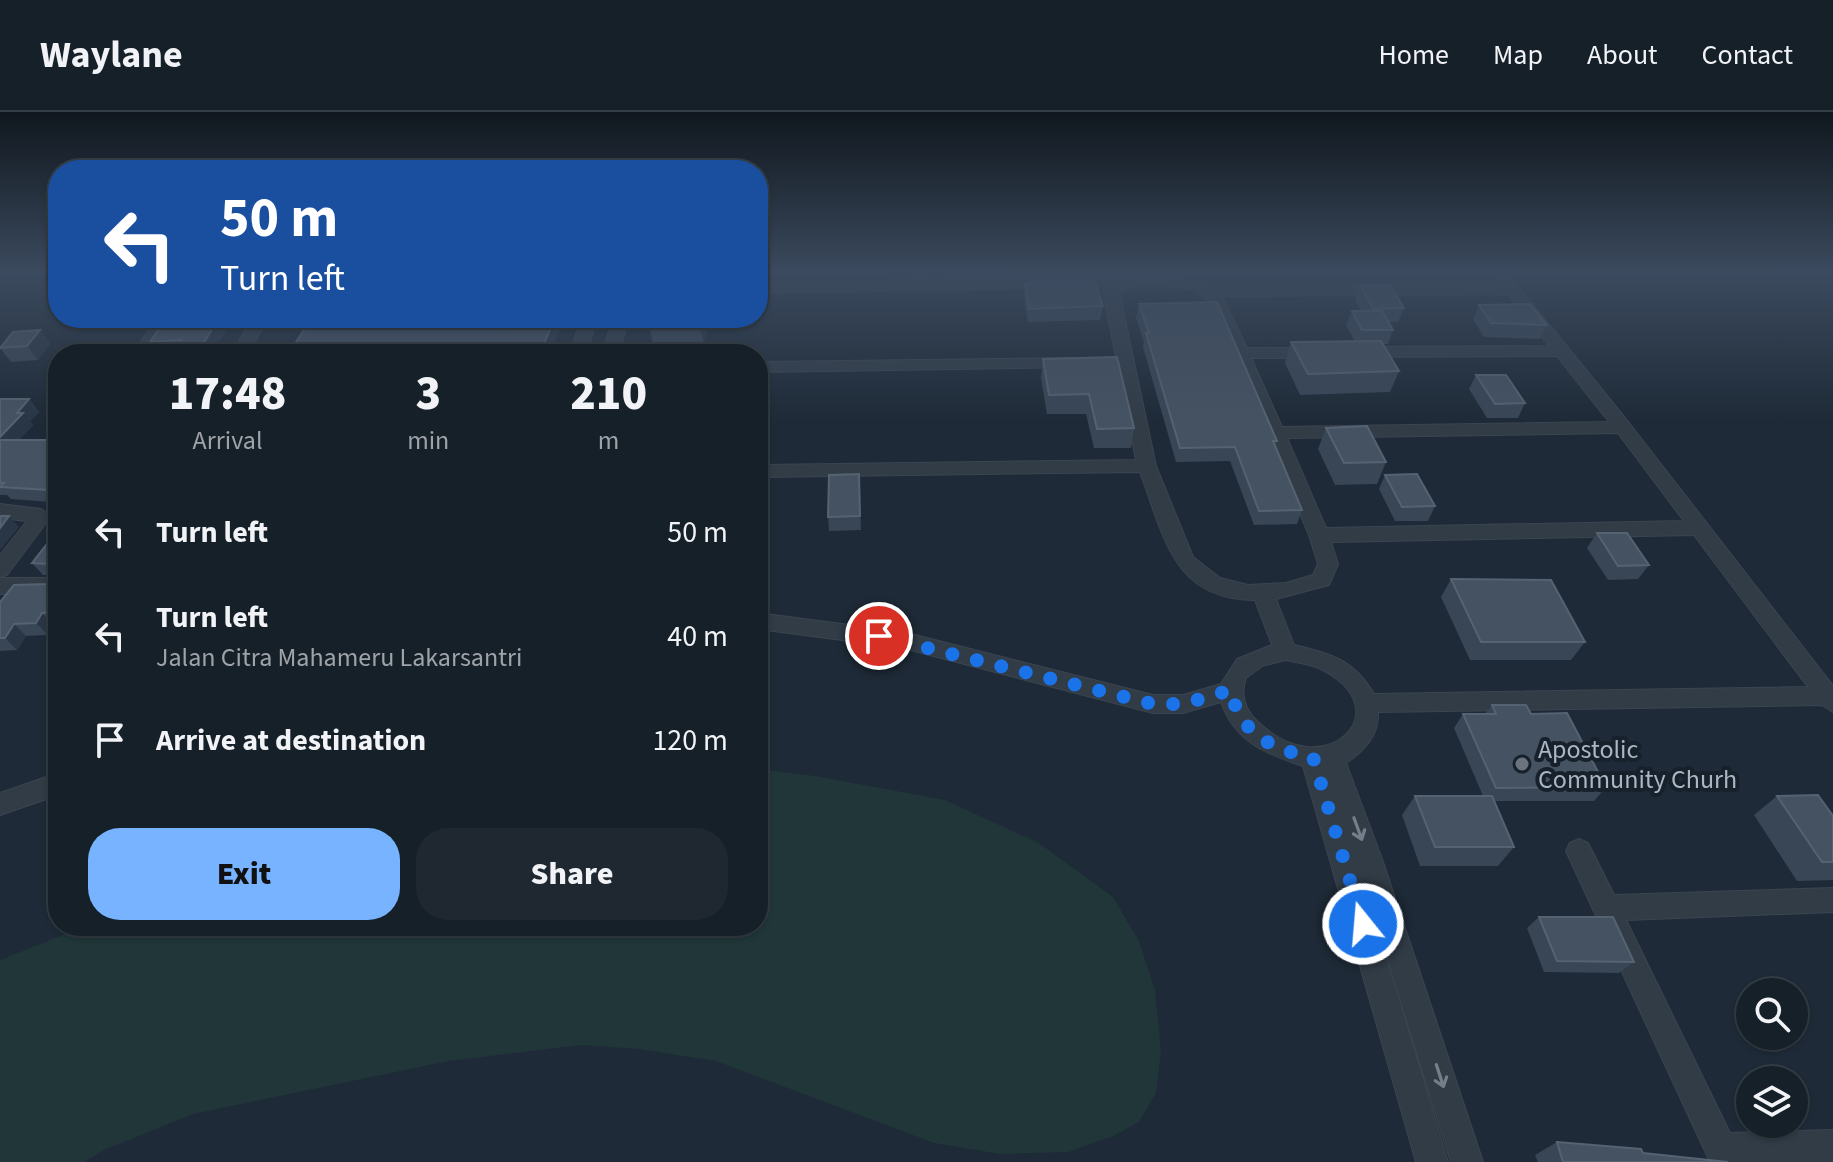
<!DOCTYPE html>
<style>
body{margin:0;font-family:"Source Sans 3",sans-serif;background:#1f2831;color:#f1f3f6;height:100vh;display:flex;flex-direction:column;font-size:30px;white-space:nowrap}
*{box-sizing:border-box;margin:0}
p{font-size:26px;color:#9ea3a8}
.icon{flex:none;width:44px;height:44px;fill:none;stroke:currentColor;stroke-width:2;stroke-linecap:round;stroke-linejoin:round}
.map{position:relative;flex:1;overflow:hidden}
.drawer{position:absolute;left:48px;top:232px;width:720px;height:592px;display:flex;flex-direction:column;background:#162029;border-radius:32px;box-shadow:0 2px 6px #0004,0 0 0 2px #353e46}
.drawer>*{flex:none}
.banner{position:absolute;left:48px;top:48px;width:720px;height:168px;border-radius:32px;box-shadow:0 2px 6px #0004,0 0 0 2px #353e46;background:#1a4fa0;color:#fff;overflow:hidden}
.tools{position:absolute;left:1736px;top:866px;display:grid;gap:16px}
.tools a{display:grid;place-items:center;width:72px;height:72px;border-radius:50%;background:#162029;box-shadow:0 2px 6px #0004,0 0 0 2px #353e46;font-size:40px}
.pin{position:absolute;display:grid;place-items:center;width:68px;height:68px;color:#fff;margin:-34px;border:4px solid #fff;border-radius:50%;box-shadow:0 2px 8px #0007}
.me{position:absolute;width:88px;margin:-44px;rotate:343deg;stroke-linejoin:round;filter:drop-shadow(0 0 6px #0008)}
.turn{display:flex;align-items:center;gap:28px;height:168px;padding:0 40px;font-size:36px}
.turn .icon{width:104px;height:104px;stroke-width:2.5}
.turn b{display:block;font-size:56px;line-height:68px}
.eta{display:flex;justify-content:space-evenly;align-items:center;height:136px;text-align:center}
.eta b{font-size:48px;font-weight:800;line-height:56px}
.primary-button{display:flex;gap:16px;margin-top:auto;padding:16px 40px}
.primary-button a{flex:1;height:92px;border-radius:32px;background:#77b3fe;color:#111;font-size:32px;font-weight:800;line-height:92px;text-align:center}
.primary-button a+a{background:#1f2831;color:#f1f3f6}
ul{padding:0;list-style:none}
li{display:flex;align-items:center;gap:24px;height:104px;padding:0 40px}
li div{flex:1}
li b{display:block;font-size:30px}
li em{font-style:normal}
header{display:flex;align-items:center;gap:48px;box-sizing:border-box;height:112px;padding:0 40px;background:#162029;border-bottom:2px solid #353e46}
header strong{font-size:38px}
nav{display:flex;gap:44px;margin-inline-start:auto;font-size:28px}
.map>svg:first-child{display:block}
.green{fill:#203638}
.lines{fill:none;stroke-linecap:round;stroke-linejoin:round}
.minor-casing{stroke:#3b4551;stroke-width:2}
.minor{fill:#313c47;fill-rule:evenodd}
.wall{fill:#394656}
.shaded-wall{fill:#293645}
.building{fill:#455262;stroke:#556272;stroke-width:2}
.oneway{stroke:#747f8c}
.route{stroke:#1a73e8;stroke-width:14;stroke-dasharray:0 25.2}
.worship-dot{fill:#6b7280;stroke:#17212b;stroke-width:3}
.labels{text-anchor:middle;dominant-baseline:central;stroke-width:8;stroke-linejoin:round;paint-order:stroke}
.poi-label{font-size:26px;fill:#abb6c5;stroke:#17212b;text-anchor:start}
</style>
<header>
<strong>Waylane</strong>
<nav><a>Home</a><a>Map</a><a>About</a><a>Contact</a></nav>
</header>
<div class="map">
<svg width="1833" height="1050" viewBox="0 0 1833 1050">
<rect width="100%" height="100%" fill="#1e2a37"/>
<polygon class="green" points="758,657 816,664 945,688 1039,731 1113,785 1139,829 1155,878 1161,939 1156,981 1139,1010 1113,1024 1068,1040 1000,1042 934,1031 716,949 638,937 581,933 449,949 193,1002 104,1038 85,1050 0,1050 0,848 85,814 758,814"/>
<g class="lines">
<g class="minor-casing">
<g id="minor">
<path d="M1159,162L1210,174L1500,172L1492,162H1508L1629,311L1833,574V600L1822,593L1378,600C1379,624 1364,639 1346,651L1382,747L1483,1050H1451L1361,762L1448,1050H1416L1303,654C1266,642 1235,630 1221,590L1183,601H1153L903,536L758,517V501L903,520L1153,583H1183L1221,572L1237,547L1272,533L1255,488C1172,488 1164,423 1140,360L758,365V353L1136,348L1103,179L1106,175L758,181V171ZM1159,172L1193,178L1211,190L1309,423L1318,452L1313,463L1286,471L1248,473L1220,466L1193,445L1156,354L1119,180L1131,174ZM1508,182L1549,234L1358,235L1350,240L1358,245L1557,244L1609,310L1282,315L1251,246H1316L1324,241L1316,236H1247L1222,184ZM1618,321L1684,409L1326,416L1287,326ZM1694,423L1808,575L1374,582C1353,547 1331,542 1294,533L1276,487L1329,473L1338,452L1331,430ZM1285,548C1296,550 1310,552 1321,557C1403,598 1325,675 1258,610C1245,598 1240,583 1246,566L1262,554Z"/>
<polygon points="161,206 183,206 167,215 149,242 133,242 155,209"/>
<polygon points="252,206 268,206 248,242 232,242"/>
<polygon points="581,206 597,206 586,242 570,242"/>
<polygon points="613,206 629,206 618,242 602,242"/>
<polygon points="1072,246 1080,251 1078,255 758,260 758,250"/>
<polygon points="0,392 41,397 51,404 7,463 0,465 0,443 27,409 0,406"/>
<rect x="0" y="466" width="58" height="16"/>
<polygon points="58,661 58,683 0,703 0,681"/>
<polygon points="1579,727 1588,731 1614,783 1833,776 1833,800 1626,808 1730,1021 1833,1018 1833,1050 1710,1050 1566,739 1570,731"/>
</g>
</g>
<use href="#minor" class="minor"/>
</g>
<g class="wall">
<polygon points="958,162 989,162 989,163 958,164"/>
<polygon points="1030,166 1091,172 1103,194 1100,208 1028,210 1024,186 1025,172 1029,172"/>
<polygon points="1360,173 1404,196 1398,210 1389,210 1393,218 1388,232 1382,232 1399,259 1390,280 1300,283 1285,251 1291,230 1355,230 1346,213 1352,199 1361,199 1355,187"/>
<polygon points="1139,192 1277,329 1275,334 1302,398 1297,412 1254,413 1230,349 1176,350 1143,235 1144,230 1136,206"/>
<polygon points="1479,193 1547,213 1540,227 1484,225 1473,207"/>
<polygon points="219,206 226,218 212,242 158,242 150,230 191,213"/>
<polygon points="312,206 578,206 576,213 561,214 550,241 562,241 562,242 288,242"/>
<polygon points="711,206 703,231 653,231 648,210"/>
<polygon points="40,218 50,232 38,248 11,250 0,236"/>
<polygon points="1043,247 1134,316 1131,336 1094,336 1086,302 1047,302 1041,266"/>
<polygon points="1476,263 1525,291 1518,306 1487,306 1469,277"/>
<polygon points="0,287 29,287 39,300 30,309 33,313 19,328 48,328 58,321 58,398 51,390 11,387 7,383 0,383"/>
<polygon points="1326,316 1386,350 1377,372 1335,373 1318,337"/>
<polygon points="859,362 861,418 829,419 828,405"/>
<polygon points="1385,363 1435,394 1428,409 1395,409 1379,377"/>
<polygon points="58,418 58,512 54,513 48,523 26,524 17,538 0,539 0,490 49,472 49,463 43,463 32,451"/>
<polygon points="1597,421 1649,453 1638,467 1608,468 1587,436"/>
<polygon points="1451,467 1585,530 1571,548 1470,548 1441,485"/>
<polygon points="1492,593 1531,602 1606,675 1594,689 1494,689 1514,735 1498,754 1420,754 1402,703 1415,684 1483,684 1454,616 1463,602 1485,602"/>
<polygon points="1777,684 1833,704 1833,768 1797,769 1754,703"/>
<polygon points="1539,805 1634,850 1619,861 1544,860 1527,816"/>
<polygon points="1557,1030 1643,1041 1728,1050 1538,1050 1535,1043"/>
</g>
<g class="shaded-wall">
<polygon points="219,206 226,218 212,242 197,242"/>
<polygon points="555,206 559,206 561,214 550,242 540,241"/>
<polygon points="700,206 711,206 703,231 699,210"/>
<polygon points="40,218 50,232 38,248 27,234"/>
<polygon points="29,287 39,300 30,309 33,313 8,340 0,331 0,325 17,301"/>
<polygon points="9,404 19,415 0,438 0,416"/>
<polygon points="42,501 54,513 48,523 36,511"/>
<polygon points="14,512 26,524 17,538 5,526"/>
</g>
<g class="building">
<polygon points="1089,165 1091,172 1096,172 1103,194 1029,197 1025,172 1031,172 1030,166"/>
<polygon points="1360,173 1390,173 1404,196 1373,197"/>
<polygon points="1217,190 1277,329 1273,329 1302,398 1259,399 1235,335 1180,336 1146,221 1149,221 1139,192"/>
<polygon points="1530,192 1547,213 1491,211 1479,193"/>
<polygon points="1352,199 1382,199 1393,218 1362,218"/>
<polygon points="219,206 197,242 173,242 181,228 150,230 161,214 191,213 194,208"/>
<polygon points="312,206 555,206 540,241 562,241 562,242 288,242"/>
<polygon points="649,206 700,206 699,210 648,210"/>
<polygon points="40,218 27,234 0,236 13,220"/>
<polygon points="1381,229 1399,259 1308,262 1291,230"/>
<polygon points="1117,245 1134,316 1097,317 1089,282 1049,283 1043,247"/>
<polygon points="1476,263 1506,263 1525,291 1495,292"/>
<polygon points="0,287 29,287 17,301 23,301 0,325"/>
<polygon points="1367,314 1386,350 1344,351 1326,316"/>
<polygon points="54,321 58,321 58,385 47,385 48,378 0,375 4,371 0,371 0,328 48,328"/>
<polygon points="859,362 860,404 828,405 829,363"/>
<polygon points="1417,362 1435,394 1402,395 1385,363"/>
<polygon points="0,404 9,404 0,416"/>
<polygon points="58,418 58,475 56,478 58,478 58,500 42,501 36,511 14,512 5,526 0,526 0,490 14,473 49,472 49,452 32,451"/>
<polygon points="1597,421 1627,421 1649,453 1618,454"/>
<polygon points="1451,467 1551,468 1585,530 1481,530"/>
<polygon points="1492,593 1526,593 1531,602 1567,601 1606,675 1496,676 1463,602 1496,602"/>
<polygon points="1818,683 1833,704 1833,750 1822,750 1777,684"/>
<polygon points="1415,684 1492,684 1514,735 1435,735"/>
<polygon points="1539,805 1613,805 1634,850 1557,849"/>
<polygon points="1557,1030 1641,1037 1643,1041 1728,1050 1563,1050"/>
</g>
<defs><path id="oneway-shaft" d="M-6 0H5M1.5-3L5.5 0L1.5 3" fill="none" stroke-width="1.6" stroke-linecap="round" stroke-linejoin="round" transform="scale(2)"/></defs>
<g class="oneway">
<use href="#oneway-shaft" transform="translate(1358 717) rotate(70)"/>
<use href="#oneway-shaft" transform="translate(1440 964) rotate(72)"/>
</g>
<linearGradient id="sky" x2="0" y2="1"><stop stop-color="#10171e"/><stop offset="0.52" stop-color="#3b4a5e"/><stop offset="1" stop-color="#3b4a5e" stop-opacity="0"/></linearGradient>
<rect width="1833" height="309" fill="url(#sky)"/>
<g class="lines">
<path class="route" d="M879,524L1153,592H1183L1231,578C1238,620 1273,639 1313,645L1363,812"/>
</g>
<circle class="worship-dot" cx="1522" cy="652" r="8"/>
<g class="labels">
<g class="poi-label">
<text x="1538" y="637">Apostolic<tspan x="1538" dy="30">Community Churh</tspan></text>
</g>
</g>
</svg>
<div class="tools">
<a><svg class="icon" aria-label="search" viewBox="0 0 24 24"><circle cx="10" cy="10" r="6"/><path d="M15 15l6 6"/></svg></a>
<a><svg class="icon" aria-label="layers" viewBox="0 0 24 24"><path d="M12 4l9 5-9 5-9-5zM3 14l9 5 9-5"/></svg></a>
</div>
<div class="pin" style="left:879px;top:524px;background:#d93025"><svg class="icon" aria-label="arrive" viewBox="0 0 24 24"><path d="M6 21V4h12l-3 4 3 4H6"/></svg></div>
<svg class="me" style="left:1363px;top:812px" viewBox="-20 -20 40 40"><circle r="17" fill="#1a73e8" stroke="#fff" stroke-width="3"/><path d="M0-11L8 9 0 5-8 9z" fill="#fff"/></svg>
<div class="banner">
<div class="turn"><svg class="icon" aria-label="left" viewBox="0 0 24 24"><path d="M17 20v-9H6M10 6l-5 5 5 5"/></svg><div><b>50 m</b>Turn left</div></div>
</div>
<section class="drawer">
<div class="eta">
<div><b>17:48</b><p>Arrival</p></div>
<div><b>3</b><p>min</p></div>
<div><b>210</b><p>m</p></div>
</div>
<ul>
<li><svg class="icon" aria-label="left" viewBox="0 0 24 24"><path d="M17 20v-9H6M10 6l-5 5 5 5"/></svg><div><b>Turn left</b></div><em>50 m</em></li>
<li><svg class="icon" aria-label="left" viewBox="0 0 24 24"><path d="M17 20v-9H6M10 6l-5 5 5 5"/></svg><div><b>Turn left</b><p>Jalan Citra Mahameru Lakarsantri</p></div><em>40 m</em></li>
<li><svg class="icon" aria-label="arrive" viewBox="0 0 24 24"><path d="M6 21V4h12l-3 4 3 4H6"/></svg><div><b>Arrive at destination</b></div><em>120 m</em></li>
</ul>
<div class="primary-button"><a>Exit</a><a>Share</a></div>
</section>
</div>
